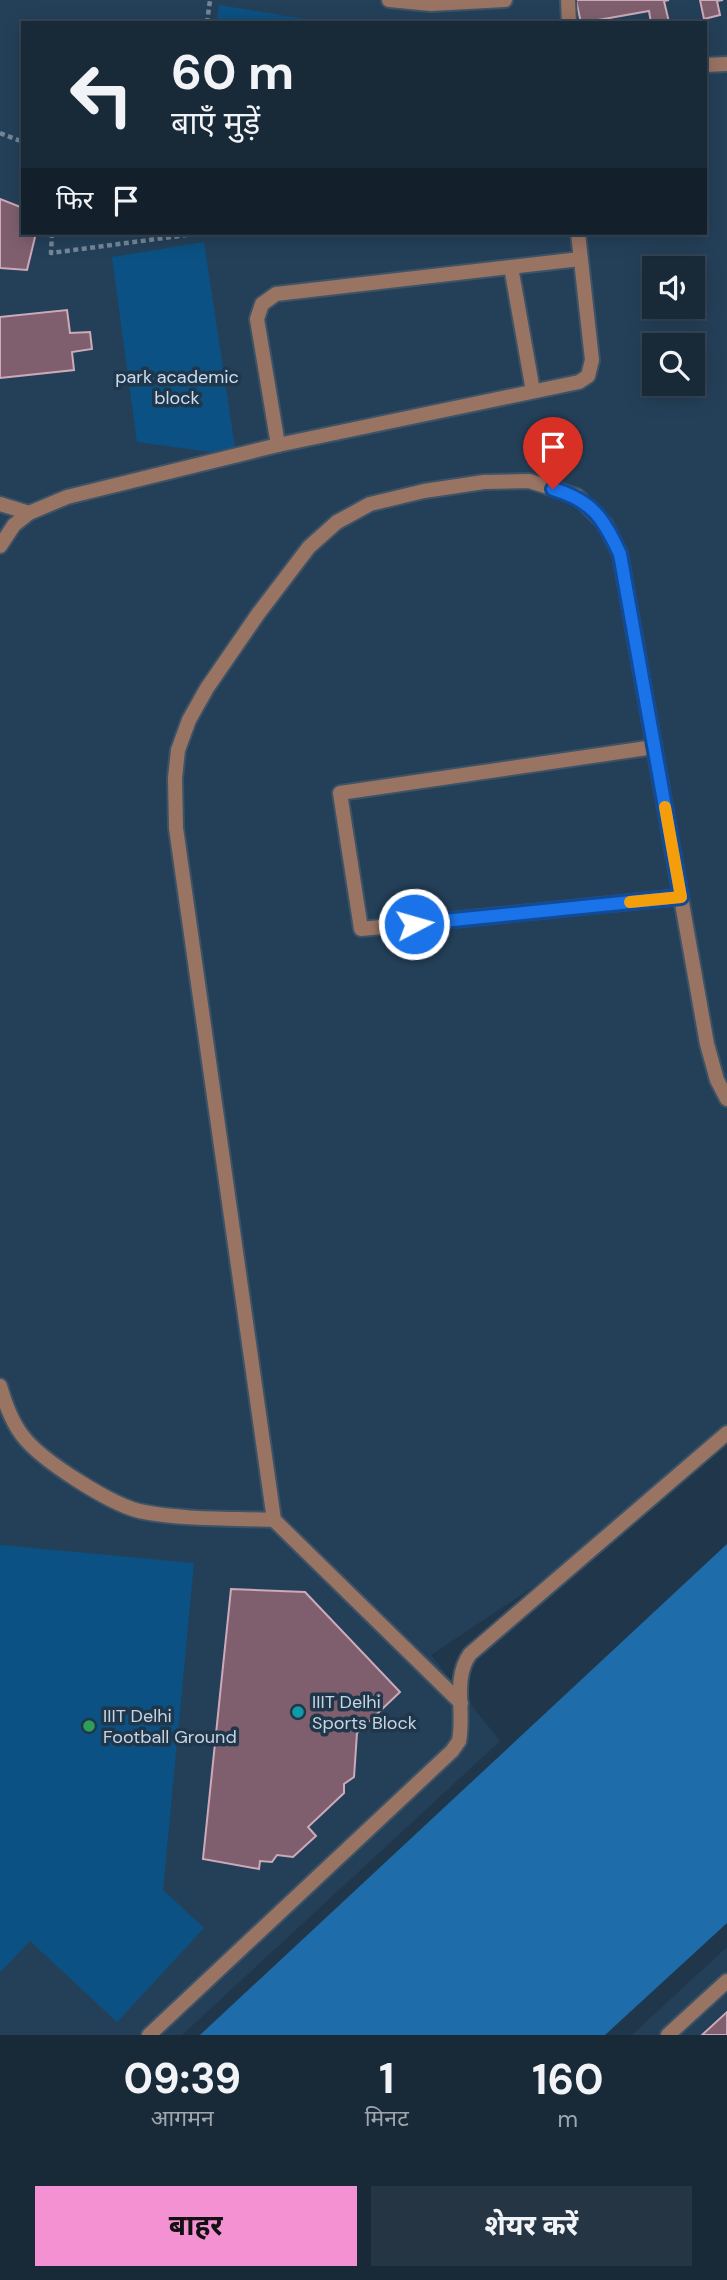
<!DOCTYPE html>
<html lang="hi">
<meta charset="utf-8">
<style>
body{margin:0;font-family:"DM Sans","Noto Sans Devanagari",sans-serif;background:#253543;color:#f1f3f6;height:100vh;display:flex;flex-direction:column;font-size:26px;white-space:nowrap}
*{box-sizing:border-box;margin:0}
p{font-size:23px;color:#9fa6ae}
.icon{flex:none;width:38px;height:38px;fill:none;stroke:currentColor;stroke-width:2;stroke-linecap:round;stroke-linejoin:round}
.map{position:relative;height:2035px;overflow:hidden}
.panel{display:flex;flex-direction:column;background:#182938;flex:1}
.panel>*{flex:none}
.hud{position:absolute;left:21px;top:21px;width:686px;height:214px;border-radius:0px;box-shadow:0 4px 18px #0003,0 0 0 2px #364553;background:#182938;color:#f1f3f6;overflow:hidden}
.buttons{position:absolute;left:642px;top:256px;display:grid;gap:14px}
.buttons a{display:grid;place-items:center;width:63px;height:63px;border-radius:0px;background:#182938;box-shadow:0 4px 18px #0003,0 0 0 2px #364553;font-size:35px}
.pin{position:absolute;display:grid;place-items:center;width:60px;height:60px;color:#fff;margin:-72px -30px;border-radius:50% 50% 50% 0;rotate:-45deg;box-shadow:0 0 7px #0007}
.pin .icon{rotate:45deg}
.me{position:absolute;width:77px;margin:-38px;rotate:84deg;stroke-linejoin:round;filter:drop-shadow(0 0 5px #0008)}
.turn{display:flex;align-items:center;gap:24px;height:147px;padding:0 35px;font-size:32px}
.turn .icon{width:91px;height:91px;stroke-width:2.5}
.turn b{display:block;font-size:49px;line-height:60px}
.then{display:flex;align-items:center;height:66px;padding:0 35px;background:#0003;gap:14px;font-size:26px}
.eta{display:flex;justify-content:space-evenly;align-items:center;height:119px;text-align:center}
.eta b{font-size:42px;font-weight:700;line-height:49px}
.primary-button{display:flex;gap:14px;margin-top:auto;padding:14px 35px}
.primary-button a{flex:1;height:80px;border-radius:0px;background:#f491d3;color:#111;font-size:28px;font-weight:700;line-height:80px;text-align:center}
.primary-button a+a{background:#253543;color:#f1f3f6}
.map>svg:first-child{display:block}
.built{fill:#244059;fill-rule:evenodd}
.green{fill:#0b5183}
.forest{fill:#1e6caa}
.building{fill:#7f5f6d;stroke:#cda9b9;stroke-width:2}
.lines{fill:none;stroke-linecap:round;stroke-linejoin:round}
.service-casing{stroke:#3e5366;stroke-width:18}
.minor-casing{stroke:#3e5366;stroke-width:18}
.path{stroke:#758797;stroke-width:4.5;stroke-dasharray:5 3.5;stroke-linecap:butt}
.service{stroke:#9a7463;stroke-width:14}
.minor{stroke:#9a7463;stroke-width:14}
.route-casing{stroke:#114b97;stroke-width:18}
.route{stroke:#1a73e8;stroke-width:12}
.slow{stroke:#f59e0b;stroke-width:12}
.culture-dot{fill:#0f9aa8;stroke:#20374b;stroke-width:2.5}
.leisure-dot{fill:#2e9e5b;stroke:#20374b;stroke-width:2.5}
.labels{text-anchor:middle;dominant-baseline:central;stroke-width:7;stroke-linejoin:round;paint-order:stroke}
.park-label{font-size:18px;fill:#cbddee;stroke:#20374b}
.poi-label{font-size:18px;fill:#c7d5e2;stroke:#20374b;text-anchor:start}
</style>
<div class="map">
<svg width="727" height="2035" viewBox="0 0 727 2035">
<rect width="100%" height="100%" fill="#20374b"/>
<g class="built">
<path d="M0,0H727V1427L605,1539L431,1655L500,1741L182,2035H0ZM23,23H705V233H23ZM654,268H693V306H654ZM654,345H693V383H654Z"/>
<polygon points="727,1947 727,2035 632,2035"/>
</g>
<g class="green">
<polygon points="219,5 330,23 217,23"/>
<polygon points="204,242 235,448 211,452 137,442 112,257"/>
<polygon points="0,1545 194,1563 163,1890 204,1928 117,2022 30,1941 0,1972"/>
</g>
<polygon class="forest" points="727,1544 727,1923 605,2035 200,2035"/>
<g class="building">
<polygon points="576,0 669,0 664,1 669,22 651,23 649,11 581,23"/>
<polygon points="700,0 723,0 717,1 720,15 704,19"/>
<polygon points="0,199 23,208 23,233 36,233 27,270 0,268"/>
<polygon points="67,310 70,333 90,332 92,349 72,352 74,370 0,378 0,317"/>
<polygon points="231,1589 305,1592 400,1692 357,1733 354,1777 344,1784 344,1793 308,1827 316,1836 293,1857 277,1855 272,1862 260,1861 259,1869 203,1859"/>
<polygon points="727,2012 727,2035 702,2035"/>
</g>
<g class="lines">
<g class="service-casing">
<g id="service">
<polyline points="389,0 431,4 505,0"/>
<polyline points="568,0 569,23"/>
<polyline points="705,65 727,64"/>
<polyline points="511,267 533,391"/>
<polyline points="278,445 257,319 262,304 276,294 580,259"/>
<polyline points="0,504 29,513"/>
<polyline points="0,546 14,525 29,513 67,497 278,445 579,382 588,376 592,360 578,233"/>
<polyline points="654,747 340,793 361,929 681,897"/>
<path d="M0,1386C5,1403 11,1421 22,1435C40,1460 114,1507 144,1512C186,1520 231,1518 274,1520L176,828L175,778L178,750L189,720L207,688L258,614L309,547L337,522L370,504L424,491L484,482L529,481L577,496L605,524L620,554L707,1044L717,1080L727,1099"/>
<polyline points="149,2035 452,1751 459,1741"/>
<polyline points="668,2035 727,1981"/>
</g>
</g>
<g class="minor-casing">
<g id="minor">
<polyline points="274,1520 461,1703"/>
<path d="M459,1741C465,1712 452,1679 470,1654L727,1433"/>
</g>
</g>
<g class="path">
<polyline points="207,23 210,0"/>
<polyline points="0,133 23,142"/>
<polyline points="52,233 51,253 202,233"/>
</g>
<use href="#service" class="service"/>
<use href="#minor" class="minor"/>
</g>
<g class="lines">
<g class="route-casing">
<path id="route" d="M414,924L681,897L620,554C603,518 593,501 553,489"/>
</g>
<use href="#route" class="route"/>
<polyline class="slow" points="630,902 681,897 665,807"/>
</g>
<circle class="culture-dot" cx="298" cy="1712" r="7"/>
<circle class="leisure-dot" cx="89" cy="1726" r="7"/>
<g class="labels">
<g class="park-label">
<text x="177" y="377">park academic<tspan x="177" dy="21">block</tspan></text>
</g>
<g class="poi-label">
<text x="312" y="1702">IIIT Delhi<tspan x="312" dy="21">Sports Block</tspan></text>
<text x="103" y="1716">IIIT Delhi<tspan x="103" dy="21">Football Ground</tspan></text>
</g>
</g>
</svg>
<div class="buttons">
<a><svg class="icon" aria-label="sound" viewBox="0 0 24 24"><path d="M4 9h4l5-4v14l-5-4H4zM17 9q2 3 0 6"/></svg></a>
<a><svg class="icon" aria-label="search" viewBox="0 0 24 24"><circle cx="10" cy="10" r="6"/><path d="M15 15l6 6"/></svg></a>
</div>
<div class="pin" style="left:553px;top:489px;background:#d93025"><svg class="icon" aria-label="arrive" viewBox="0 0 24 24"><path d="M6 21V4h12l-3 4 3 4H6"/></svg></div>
<svg class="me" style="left:414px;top:924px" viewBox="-20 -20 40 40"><circle r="17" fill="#1a73e8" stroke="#fff" stroke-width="3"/><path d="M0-11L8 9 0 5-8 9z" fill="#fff"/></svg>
<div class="hud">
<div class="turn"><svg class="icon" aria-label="left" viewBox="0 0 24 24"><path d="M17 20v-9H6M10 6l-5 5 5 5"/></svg><div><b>60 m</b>बाएँ मुड़ें</div></div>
<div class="then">फिर<svg class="icon" aria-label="arrive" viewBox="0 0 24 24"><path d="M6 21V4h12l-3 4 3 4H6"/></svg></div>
</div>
</div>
<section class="panel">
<div class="eta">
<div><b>09:39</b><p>आगमन</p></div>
<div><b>1</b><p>मिनट</p></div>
<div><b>160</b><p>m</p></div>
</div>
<div class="primary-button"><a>बाहर</a><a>शेयर करें</a></div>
</section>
